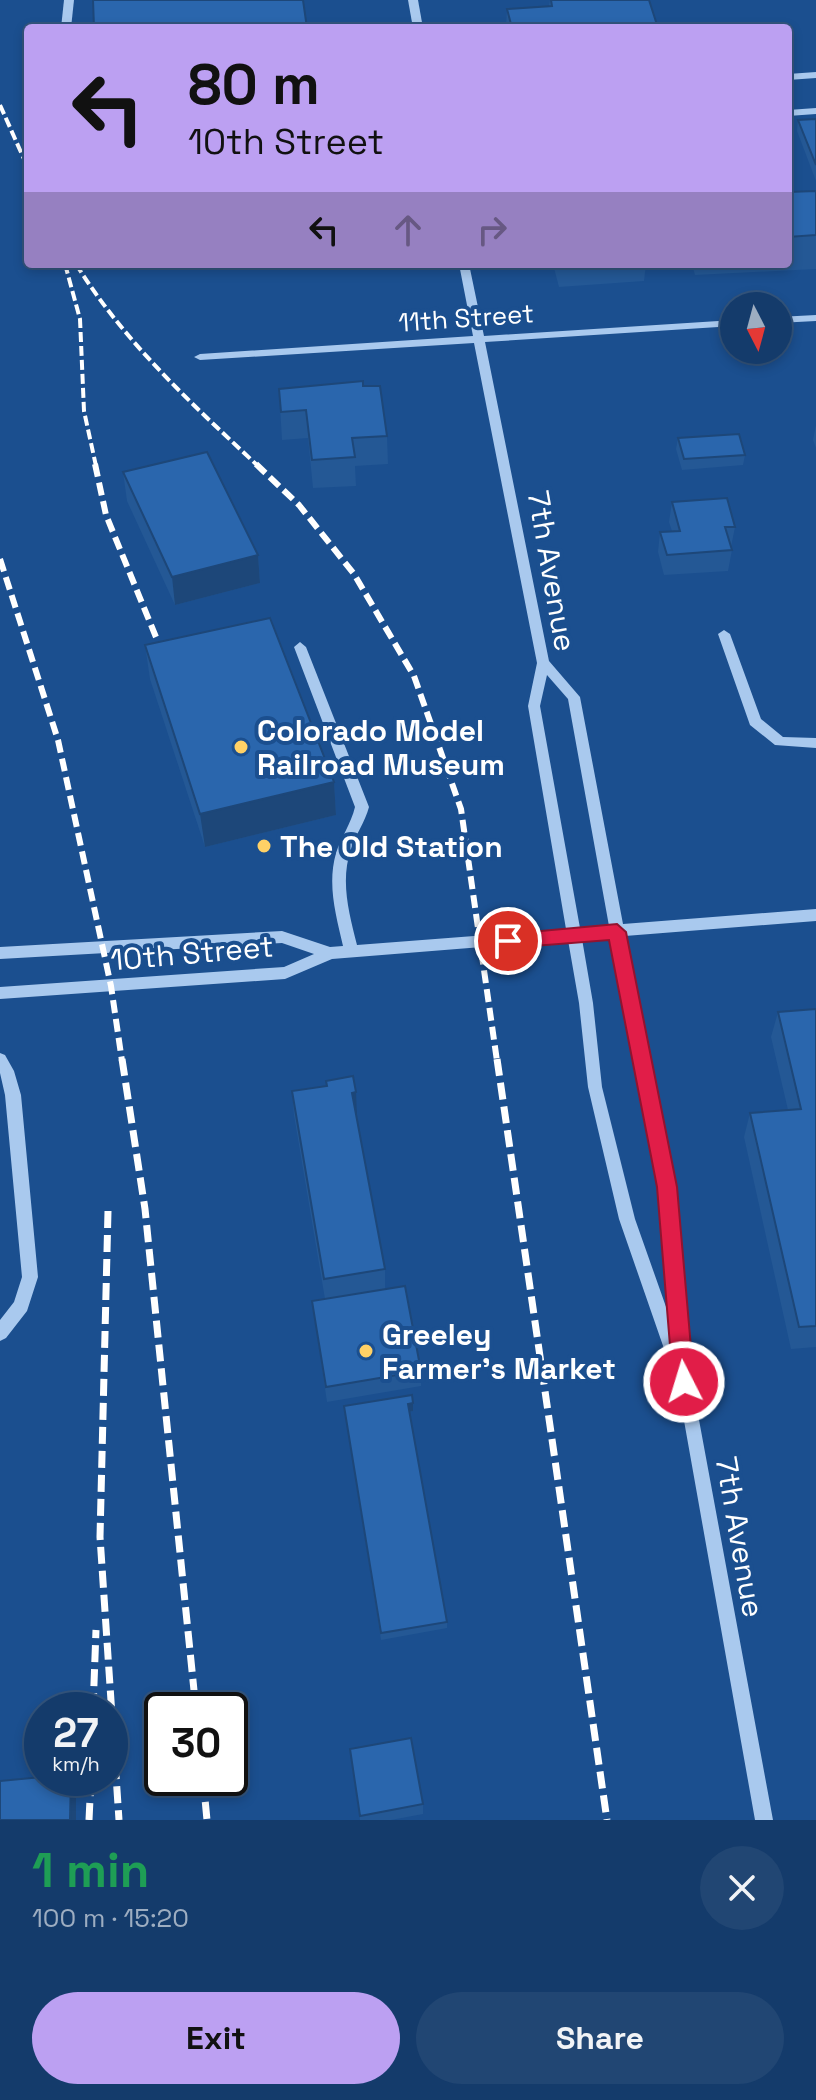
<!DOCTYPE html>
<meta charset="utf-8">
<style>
body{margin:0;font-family:"Space Grotesk",sans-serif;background:#214673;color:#f1f3f6;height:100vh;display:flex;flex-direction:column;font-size:30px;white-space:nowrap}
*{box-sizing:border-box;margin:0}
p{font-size:26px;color:#9dadc1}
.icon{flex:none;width:44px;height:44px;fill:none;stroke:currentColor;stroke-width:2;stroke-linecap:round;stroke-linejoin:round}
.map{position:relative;height:1820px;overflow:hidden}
.side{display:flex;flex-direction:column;background:#143b6b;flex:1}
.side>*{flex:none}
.banner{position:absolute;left:24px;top:24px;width:768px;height:244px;border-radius:8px;box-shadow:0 4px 12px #0003,0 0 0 2px #33557e;background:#bca0f2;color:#111;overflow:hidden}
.needle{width:52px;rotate:174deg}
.buttons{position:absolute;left:720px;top:292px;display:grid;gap:16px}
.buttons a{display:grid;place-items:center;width:72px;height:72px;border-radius:50%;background:#143b6b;box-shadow:0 4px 12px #0003,0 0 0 2px #33557e;font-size:40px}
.speed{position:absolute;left:24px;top:1692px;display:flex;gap:16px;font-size:40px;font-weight:700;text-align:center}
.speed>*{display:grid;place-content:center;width:104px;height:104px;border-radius:50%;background:#143b6b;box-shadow:0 4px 12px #0003,0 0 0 2px #33557e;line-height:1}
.speed small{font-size:20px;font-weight:400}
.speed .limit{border:4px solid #111;border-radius:12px;background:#fff;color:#111}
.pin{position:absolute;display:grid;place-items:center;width:68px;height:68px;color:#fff;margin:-34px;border:4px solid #fff;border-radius:50%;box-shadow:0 2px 8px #0007}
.me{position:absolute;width:88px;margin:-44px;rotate:355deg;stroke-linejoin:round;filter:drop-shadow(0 0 6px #0008)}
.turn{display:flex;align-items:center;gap:28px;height:168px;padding:0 32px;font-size:36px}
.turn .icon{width:104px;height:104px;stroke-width:2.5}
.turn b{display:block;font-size:56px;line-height:68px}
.lanes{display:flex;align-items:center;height:76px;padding:0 32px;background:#0003;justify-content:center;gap:40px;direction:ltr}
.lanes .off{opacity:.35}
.round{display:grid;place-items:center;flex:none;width:84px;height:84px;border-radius:42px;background:#214673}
.headline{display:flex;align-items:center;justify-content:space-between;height:136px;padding:0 32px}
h1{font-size:48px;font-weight:800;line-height:60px;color:#1e9e55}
.cta{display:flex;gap:16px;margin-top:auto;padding:16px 32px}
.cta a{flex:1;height:92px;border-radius:48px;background:#bca0f2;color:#111;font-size:32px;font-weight:800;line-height:92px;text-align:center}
.cta a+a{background:#214673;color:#f1f3f6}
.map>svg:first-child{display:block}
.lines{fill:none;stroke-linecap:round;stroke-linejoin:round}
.minor{fill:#a9c9ee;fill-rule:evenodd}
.rail-far2{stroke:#fff;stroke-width:4;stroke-dasharray:10 4;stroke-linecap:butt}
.rail-far1{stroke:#fff;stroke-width:6;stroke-dasharray:13 6;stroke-linecap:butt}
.rail{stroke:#fff;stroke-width:7;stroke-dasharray:17 7;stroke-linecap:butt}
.wall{fill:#245895}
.shaded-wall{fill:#1d4779}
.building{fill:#2a66ad;stroke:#1d4779;stroke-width:2}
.route{fill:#e11d48;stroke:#92132f;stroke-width:2}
.poi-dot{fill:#ffd166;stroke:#1b4f8f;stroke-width:3}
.labels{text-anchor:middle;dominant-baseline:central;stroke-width:8;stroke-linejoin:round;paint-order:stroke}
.far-street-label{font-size:26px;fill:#fff;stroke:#1b4f8f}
.street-label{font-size:30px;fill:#fff;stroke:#1b4f8f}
.poi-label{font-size:30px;font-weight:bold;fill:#fff;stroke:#1b4f8f;text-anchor:start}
</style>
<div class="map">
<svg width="816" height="1820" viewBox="0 0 816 1820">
<rect width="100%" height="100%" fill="#1b4f8f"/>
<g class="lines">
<g class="minor">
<polygon points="64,0 74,0 71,28 61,28"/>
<polygon points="408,0 418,0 423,28 413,28"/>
<polygon points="816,72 816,78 788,80 788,74"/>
<polygon points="816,108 816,114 788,116 788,110"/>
<path d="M459,264H469L484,336L734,320V326L485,342L549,661L580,697L623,924L816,909V921L625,936L638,1014L675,1187L692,1382L773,1820H755L675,1370L671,1368L669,1363L619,1219L588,1087L579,1003L568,940L332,959L285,979L0,999V987L284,967L314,954L282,943L0,959V947L282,931L330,947L343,946C336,915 327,885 336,853C341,837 351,824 355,807L294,647L300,642L306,647L369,807C365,822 356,834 351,849C340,881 349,913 357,945L566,929L528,706L537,663L474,343L200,360L194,357L200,354L473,336ZM547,675L568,699L609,926L580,928L540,706ZM611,937L624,1014L659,1187L671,1321L635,1219L602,1087L593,1003L582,939Z"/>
<polygon points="816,315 816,321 778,323 778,317"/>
<polygon points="724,630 730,634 761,719 783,737 816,738 816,748 775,745 750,725 718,634"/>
<polygon points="0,1053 5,1055 14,1071 21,1095 38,1277 27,1311 6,1338 0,1341 0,1320 14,1302 22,1277 5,1095 0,1073"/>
</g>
<g class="rail-far2">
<polyline points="0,105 28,168"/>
<polyline points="65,264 80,319 84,411 96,466"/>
<path d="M76,264C125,343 191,403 258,466"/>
</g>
<g class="rail-far1">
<polyline points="95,464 106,515 167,664"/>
<polyline points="256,464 299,505 354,574 414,676 461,809 497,1061"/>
<polyline points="0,559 58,740 111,986 122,1061"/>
</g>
<g class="rail">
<polyline points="122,1059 145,1209 196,1710"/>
<polyline points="497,1059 607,1820"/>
<polyline points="108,1211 100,1537 119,1820"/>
<polyline points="93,1710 96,1630"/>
<polyline points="203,1778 207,1820"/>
<polyline points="89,1820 91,1778"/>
</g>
</g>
<g class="wall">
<polygon points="550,0 649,0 658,28 506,28 507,9 549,6"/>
<polygon points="816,119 816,181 797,131 798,120"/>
<polygon points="788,181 791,188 790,192 816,191 816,269 695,275 692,264 788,264"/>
<polygon points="553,264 646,264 644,281 559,287"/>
<polygon points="363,386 387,436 388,464 355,466 356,486 313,488 308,438 282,440 279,389"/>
<polygon points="816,425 816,448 813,440"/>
<polygon points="678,438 745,455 743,465 682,470 676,449"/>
<polygon points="123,472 258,555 260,583 175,605 127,501"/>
<polygon points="672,502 735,527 731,547 732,550 728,571 664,575 658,552 660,532 672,531 669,522"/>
<polygon points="145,645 334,782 336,815 205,847 150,679"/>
<polygon points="816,1009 816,1347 791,1349 744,1137 750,1113 788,1110 771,1037 778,1012"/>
<polygon points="292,1091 357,1116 356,1116 385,1269 385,1290 421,1371 421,1386 327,1402 312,1301 325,1299 294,1115"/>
<polygon points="413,1403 413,1411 409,1412 447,1622 447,1628 381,1640 344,1406"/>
<polygon points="351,1760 423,1804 423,1814 391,1820 360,1820"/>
</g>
<g class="shaded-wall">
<polygon points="258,555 260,583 175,605 172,577"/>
<polygon points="334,782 336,815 205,847 200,814"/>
<polygon points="356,1092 357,1116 353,1117 352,1093"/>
<polygon points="413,1403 413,1411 408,1412 408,1404"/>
<polygon points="71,1778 73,1778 76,1785 76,1820 70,1820"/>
</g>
<g class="building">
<polygon points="93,0 303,0 307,28 94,28"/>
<polygon points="551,0 649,0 658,28 512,28 507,9 552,6"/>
<polygon points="816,119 816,165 798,120"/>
<polygon points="816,191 816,235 788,237 788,192"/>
<polygon points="363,381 363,386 380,386 387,436 352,438 355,457 312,460 306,410 281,412 279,389"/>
<polygon points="739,434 745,455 684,459 678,438"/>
<polygon points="207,452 258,555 172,577 123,472"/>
<polygon points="727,498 735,527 725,527 732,550 667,555 660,532 680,531 672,502"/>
<polygon points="270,618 334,782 200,814 145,645"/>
<polygon points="816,1009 816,1326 799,1327 750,1113 801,1109 778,1012"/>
<polygon points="353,1076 356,1092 352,1093 385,1269 324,1279 292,1091 327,1086 326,1081"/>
<polygon points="405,1286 421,1371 326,1387 312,1301"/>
<polygon points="412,1395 413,1403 408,1404 447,1622 381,1633 344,1406"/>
<polygon points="411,1738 423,1804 360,1816 350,1749"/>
<polygon points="42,1777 71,1778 70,1820 0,1820 0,1781"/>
</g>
<polygon class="route" points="617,924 626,932 677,1187 694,1382 691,1389 684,1392 676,1389 673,1382 657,1187 609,940 508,948 499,941 508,934"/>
<g class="poi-dot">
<circle cx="241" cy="747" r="8"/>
<circle cx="264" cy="846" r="8"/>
<circle cx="366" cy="1351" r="8"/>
</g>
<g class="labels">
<g class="far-street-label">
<text transform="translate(466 318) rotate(-4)">11th Street</text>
</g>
<g class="street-label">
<text transform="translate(552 571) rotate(80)">7th Avenue</text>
<text transform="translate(192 953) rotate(-5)">10th Street</text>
<text transform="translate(740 1537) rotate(80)">7th Avenue</text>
</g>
<g class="poi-label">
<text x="257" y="730">Colorado Model<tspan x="257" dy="34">Railroad Museum</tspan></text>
<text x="280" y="846">The Old Station</text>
<text x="382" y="1334">Greeley<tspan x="382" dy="34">Farmer's Market</tspan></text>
</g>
</g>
</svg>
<div class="buttons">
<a><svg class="needle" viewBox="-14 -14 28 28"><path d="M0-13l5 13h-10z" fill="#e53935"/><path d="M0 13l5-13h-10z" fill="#9dadc1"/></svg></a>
</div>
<div class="speed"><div>27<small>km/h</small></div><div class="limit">30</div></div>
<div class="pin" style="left:508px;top:941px;background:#d93025"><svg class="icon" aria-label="arrive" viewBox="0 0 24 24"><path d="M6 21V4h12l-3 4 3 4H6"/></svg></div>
<svg class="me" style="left:684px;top:1382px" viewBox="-20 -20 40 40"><circle r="17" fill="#e11d48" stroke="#fff" stroke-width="3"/><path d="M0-11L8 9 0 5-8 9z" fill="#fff"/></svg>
<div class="banner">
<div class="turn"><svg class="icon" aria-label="left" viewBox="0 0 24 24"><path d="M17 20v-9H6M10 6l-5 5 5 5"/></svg><div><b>80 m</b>10th Street</div></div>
<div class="lanes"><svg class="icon" aria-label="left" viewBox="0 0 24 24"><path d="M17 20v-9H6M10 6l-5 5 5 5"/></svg><svg class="icon off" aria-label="ahead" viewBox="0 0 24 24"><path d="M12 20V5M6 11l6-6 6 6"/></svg><svg class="icon off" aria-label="right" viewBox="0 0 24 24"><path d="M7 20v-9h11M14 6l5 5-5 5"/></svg></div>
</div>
</div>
<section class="side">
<div class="headline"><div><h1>1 min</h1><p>100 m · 15:20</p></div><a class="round"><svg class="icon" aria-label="close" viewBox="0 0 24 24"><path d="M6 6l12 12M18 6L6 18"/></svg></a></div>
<div class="cta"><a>Exit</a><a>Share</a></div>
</section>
